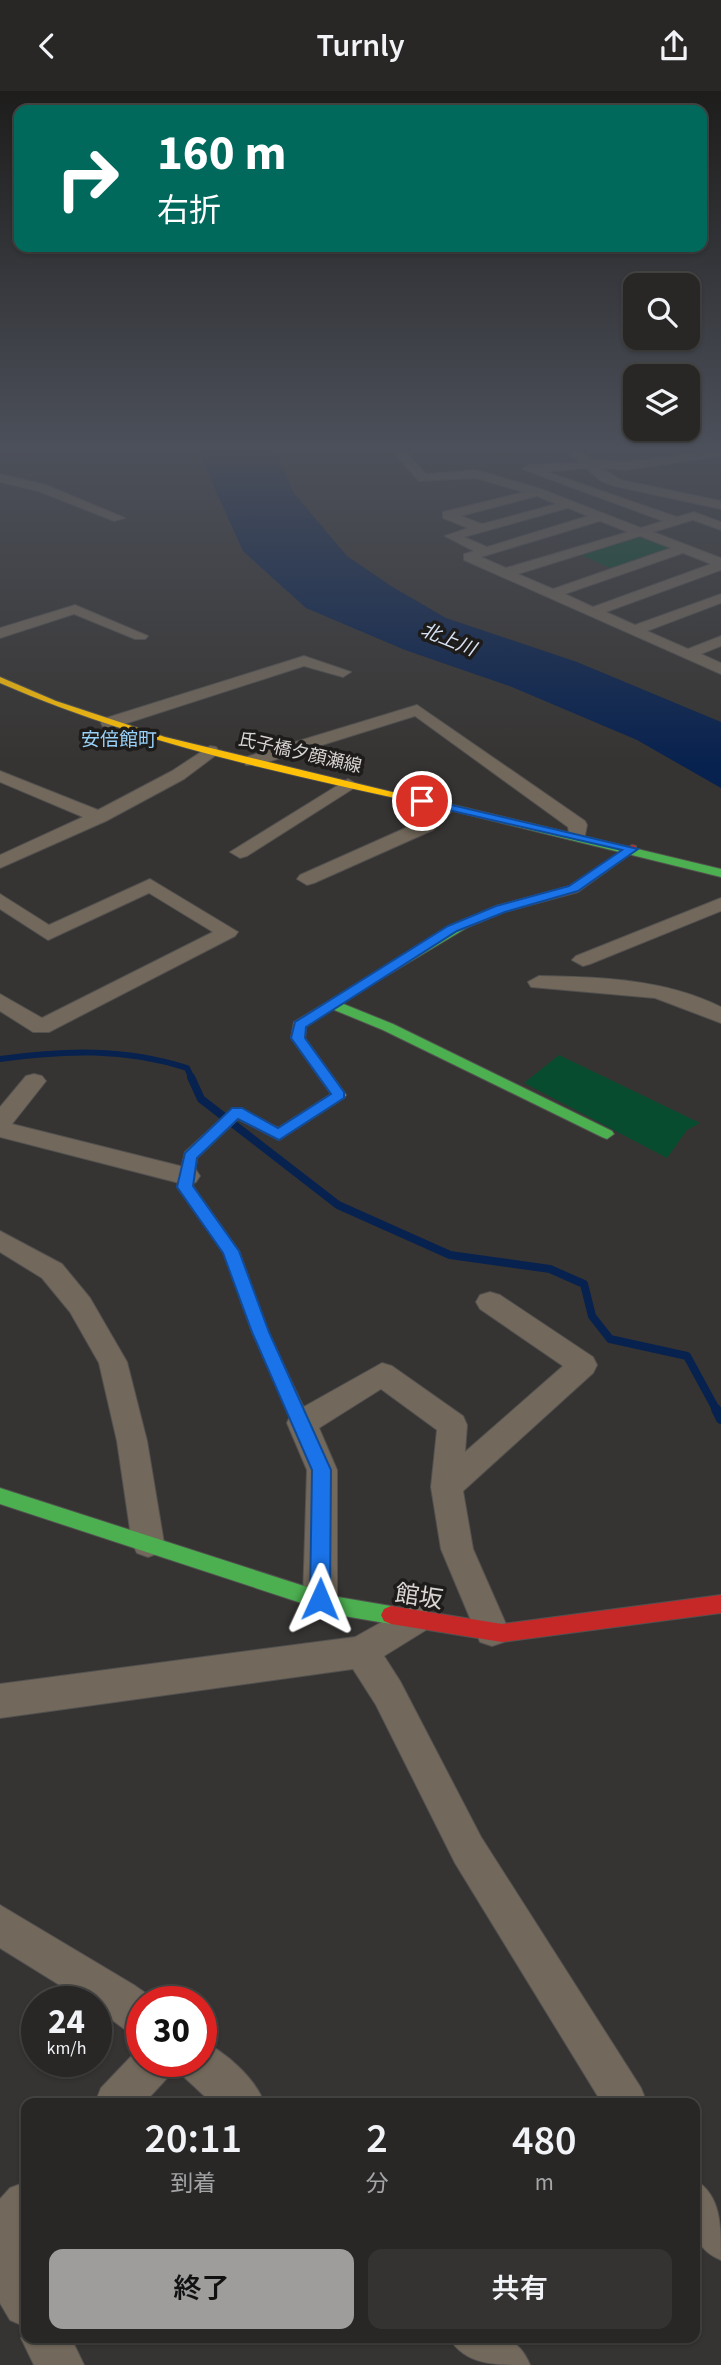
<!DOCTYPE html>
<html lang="ja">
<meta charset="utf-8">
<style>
body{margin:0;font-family:"Source Sans 3","Noto Sans JP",sans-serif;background:#343332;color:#f1f3f6;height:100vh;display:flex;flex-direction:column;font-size:26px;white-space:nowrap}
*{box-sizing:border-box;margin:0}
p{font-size:23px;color:#a5a5a7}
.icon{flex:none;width:38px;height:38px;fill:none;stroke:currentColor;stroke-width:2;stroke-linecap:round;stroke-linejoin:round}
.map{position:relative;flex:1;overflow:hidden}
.panel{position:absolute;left:21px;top:2007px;width:679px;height:245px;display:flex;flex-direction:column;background:#282726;border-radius:14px;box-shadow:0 2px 5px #0004,0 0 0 2px #444443}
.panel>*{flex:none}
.hud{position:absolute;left:14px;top:14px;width:693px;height:147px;border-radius:14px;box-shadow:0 2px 5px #0004,0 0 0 2px #444443;background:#00695c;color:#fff;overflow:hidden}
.controls{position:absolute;left:623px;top:182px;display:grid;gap:14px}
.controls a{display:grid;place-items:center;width:77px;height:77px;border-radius:14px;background:#282726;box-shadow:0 2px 5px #0004,0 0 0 2px #444443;font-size:35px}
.speed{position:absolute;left:21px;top:1895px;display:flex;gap:14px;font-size:35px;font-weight:700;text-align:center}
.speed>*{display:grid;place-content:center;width:91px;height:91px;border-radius:50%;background:#282726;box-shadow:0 2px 5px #0004,0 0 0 2px #444443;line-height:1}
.speed small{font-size:18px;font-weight:400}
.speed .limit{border:10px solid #d22;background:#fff;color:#111}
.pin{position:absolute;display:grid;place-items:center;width:60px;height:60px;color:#fff;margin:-30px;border:4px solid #fff;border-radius:50%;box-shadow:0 2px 7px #0007}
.me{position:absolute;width:77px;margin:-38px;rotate:1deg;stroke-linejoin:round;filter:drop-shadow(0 0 5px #0008)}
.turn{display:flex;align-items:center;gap:24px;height:147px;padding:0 28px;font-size:32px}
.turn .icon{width:91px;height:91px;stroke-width:2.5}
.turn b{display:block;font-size:49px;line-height:60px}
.eta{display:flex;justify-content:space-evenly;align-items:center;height:119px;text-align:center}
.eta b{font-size:42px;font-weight:600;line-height:49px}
.action{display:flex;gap:14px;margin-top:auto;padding:14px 28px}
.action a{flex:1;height:80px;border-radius:14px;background:#9f9d9b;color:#111;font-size:28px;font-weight:600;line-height:80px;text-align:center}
.action a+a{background:#343332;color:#f1f3f6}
header{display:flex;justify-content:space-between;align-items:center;height:91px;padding:0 28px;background:#282726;font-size:32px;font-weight:600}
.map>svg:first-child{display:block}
.commercial{fill:#46363d}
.green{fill:#074c2e}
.water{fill:#08224f}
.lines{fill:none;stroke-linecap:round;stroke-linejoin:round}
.stream-far2{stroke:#08224f;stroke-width:6}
.stream-far1{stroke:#08224f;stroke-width:8}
.stream{stroke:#08224f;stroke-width:10}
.street-casing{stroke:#525150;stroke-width:2}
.fast-casing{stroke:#525150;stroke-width:2}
.slow-casing{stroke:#525150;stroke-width:2}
.jam-casing{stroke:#525150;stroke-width:2}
.street{fill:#72685b;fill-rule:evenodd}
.fast{fill:#4caf50;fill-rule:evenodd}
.slow{fill:#ffc107;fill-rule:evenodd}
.jam{fill:#c62828;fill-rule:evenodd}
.wall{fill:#47464f}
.shaded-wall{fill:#3a3940}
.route{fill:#1a73e8;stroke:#114b97;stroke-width:2}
.labels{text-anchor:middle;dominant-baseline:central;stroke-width:7;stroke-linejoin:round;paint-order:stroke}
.far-street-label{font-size:18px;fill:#d8d5d3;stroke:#1e1c1a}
.far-water-label{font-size:19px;font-style:italic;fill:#d9e4f5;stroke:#1e1c1a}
.far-neighbourhood-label{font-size:19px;fill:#98d0f7;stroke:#1e1c1a}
.near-street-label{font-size:24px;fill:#d8d5d3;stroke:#1e1c1a}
</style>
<header><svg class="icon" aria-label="back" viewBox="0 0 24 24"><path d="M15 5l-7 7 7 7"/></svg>Turnly<svg class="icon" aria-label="share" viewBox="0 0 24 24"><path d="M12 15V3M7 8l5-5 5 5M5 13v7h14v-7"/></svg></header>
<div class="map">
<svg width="721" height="2274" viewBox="0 0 721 2274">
<rect width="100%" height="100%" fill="#363432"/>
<polygon class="commercial" points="0,355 191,355 190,362 95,362 70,367 0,367"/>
<g class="green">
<polygon points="639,446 672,457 613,478 581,464"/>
<polygon points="559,964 700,1032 687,1039 667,1067 524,992"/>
</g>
<polygon class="water" points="274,355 293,401 347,465 391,495 446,527 577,571 721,631 721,697 637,649 512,596 405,559 306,517 243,460 196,356"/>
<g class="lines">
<path class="stream-far2" d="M0,968C64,959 125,957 187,977L192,988"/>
<polyline class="stream-far1" points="191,986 201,1008 338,1114 450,1164 550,1178 584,1193 592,1225 610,1248 687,1265 717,1320"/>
<polyline class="stream" points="716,1318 721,1328"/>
<g class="street-casing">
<g id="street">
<path d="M388,355H400L426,383L476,379L541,398L641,437L663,430L522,378L528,374L579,371L562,355H575L592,369L625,371L721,359V365L625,379L601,377L621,389L721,410V418L614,395L601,390L586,377L547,381L677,426L694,421L721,431V439L693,429L653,441L721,467V479L606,521L635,534L721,503V512L647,540L688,558L721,545V555L701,563L721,572V583L464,469V463L474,460L445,445L468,437L443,427V421L524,401L475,387L419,390ZM537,405L556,413L482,433L461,425ZM568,417L588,425L487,456L464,446ZM600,430L628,441L506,477L481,466ZM640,445L671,457L553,498L518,483ZM683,462L711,473L593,516L565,503Z"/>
<polygon points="0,383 46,394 125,427 114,430 38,400 0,391"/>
<polygon points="75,514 148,545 145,548 135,548 74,523 0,547 0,537"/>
<polygon points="304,565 351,581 343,586 304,575 115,636 103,636 101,632 103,628"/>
<polygon points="417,614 585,730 587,734 584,749 570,749 568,736 415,625 258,674 246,674 243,670 246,666"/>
<polygon points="210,655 216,656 219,660 216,664 184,688 106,730 0,777 0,764 83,726 0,691 0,680 98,719 172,680"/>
<polygon points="348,688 357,693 354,697 247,765 240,767 230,761"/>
<polygon points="447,711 456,716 433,739 314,792 307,794 297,788 300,784 419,731 441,712"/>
<polygon points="150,788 238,841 235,845 49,941 33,941 0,920 0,903 42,927 213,841 149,802 48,849 0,818 0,803 49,834"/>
<polygon points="721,807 721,820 590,873 583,875 572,869 576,865"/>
<path d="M539,885C601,886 665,888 721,916V932L655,907L531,896L528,891Z"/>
<polygon points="34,983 42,985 46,990 12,1033 196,1079 200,1085 196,1091 187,1094 0,1046 0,1016 26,985"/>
<polygon points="0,1140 62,1173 90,1207 127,1271 147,1350 164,1452 159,1462 148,1466 137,1462 132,1452 117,1350 99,1272 70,1221 42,1187 0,1161"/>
<polygon points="490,1201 500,1204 593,1266 597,1274 593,1282 463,1400 473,1458 509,1540 504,1551 492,1555 480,1551 441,1458 431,1396 437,1339 381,1298 319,1337 337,1379 337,1508 332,1519 320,1523 308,1519 303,1508 307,1379 287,1332 291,1323 382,1272 392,1275 463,1325 467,1334 465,1361 563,1275 480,1218 476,1211 480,1204"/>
<polygon points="414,1513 426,1517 431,1528 426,1539 384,1565 400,1590 481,1746 641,1997 647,2012 602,2012 455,1772 376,1614 353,1578 0,1627 0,1593 355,1546"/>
<polygon points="0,1814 134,1894 157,1910 142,1911 142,1945 127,1940 96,1917 96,1911 87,1911 0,1857"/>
<path d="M201,1950C225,1960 256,1988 264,2012H212L183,1985L177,1970H201Z"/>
<polygon points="142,1954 142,1970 175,1970 169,1985 144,2012 95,2012 101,1997"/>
<path d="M695,2089C721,2104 721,2134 721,2169C685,2154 694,2123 695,2089Z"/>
<polygon points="26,2091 26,2146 19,2155 26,2168 26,2247 71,2247 84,2274 34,2274 21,2247 26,2236 10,2229 0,2212 0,2108 10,2097"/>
<path d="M449,2247C486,2247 514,2235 530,2274C493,2274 466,2274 449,2247Z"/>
</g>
</g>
<g class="fast-casing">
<g id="fast">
<polygon points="441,711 721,778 721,786 437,716 437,712"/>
<polygon points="464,829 470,833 468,836 341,912 393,933 612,1040 614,1043 607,1048 602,1046 383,939 332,918 306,936 305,947 344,1001 346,1004 344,1007 279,1049 238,1028 197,1067 193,1095 239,1160 268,1241 311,1332 308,1337 302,1339 296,1337 293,1332 252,1241 224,1162 177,1096 185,1061 232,1018 242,1018 278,1037 331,1003 291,947 294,931"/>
<polygon points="0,1397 338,1506 391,1515 398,1518 401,1524 398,1530 391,1533 338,1524 0,1413"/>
</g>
</g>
<g class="slow-casing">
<path id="slow" d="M0,586L56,610L165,646L446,714L441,717C291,684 142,654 0,592Z"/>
</g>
<g class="jam-casing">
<g id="jam">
<polygon points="632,754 636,755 636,759 578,801 504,821 468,836 460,836 458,833 496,815 570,795"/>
<polygon points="721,1504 721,1522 502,1551 391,1533 384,1530 381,1524 384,1518 391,1515 502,1533"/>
</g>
</g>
<use href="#street" class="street"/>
<use href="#fast" class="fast"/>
<use href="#slow" class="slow"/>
<use href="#jam" class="jam"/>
</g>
<polygon class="wall" points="0,355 56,355 54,357 36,357 33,363 0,362"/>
<polygon class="shaded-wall" points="32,355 36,355 36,357 33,363"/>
<linearGradient id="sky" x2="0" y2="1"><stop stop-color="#1e1d1c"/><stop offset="0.53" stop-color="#4c505a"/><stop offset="1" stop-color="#4c505a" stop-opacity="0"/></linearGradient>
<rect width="721" height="673" fill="url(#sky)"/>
<polygon class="route" points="422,707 638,758 578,800 505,821 457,840 306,936 305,947 344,1001 344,1007 279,1049 238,1028 197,1067 193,1095 239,1160 269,1241 331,1379 330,1508 327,1514 320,1517 313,1514 310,1508 312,1379 252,1241 223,1162 177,1096 185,1062 232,1017 242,1017 278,1037 331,1003 291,947 295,931 448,835 496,815 569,795 622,759 418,712 418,708"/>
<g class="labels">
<g class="far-street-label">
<text transform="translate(300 662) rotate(13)">氏子橋夕顔瀬線</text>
</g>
<g class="far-water-label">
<text transform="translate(448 549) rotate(22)">北上川</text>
</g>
<g class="far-neighbourhood-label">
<text x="119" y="649">安倍館町</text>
</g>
<g class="near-street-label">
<text transform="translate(419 1506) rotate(9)">館坂</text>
</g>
</g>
</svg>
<div class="controls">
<a><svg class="icon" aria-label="search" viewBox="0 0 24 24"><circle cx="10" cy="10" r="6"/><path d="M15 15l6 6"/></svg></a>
<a><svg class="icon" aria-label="layers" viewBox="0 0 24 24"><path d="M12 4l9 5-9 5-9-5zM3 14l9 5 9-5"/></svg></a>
</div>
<div class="speed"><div>24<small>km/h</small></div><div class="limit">30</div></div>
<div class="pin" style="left:422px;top:710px;background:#d93025"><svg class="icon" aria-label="arrive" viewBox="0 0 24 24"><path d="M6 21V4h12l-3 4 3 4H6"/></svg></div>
<svg class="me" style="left:320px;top:1508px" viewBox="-20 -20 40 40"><path d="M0-17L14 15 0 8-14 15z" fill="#1a73e8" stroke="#fff" stroke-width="4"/></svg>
<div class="hud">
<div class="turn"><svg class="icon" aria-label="right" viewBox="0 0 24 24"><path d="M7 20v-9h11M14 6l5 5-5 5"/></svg><div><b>160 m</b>右折</div></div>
</div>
<section class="panel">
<div class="eta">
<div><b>20:11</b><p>到着</p></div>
<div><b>2</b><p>分</p></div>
<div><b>480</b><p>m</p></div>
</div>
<div class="action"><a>終了</a><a>共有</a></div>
</section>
</div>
